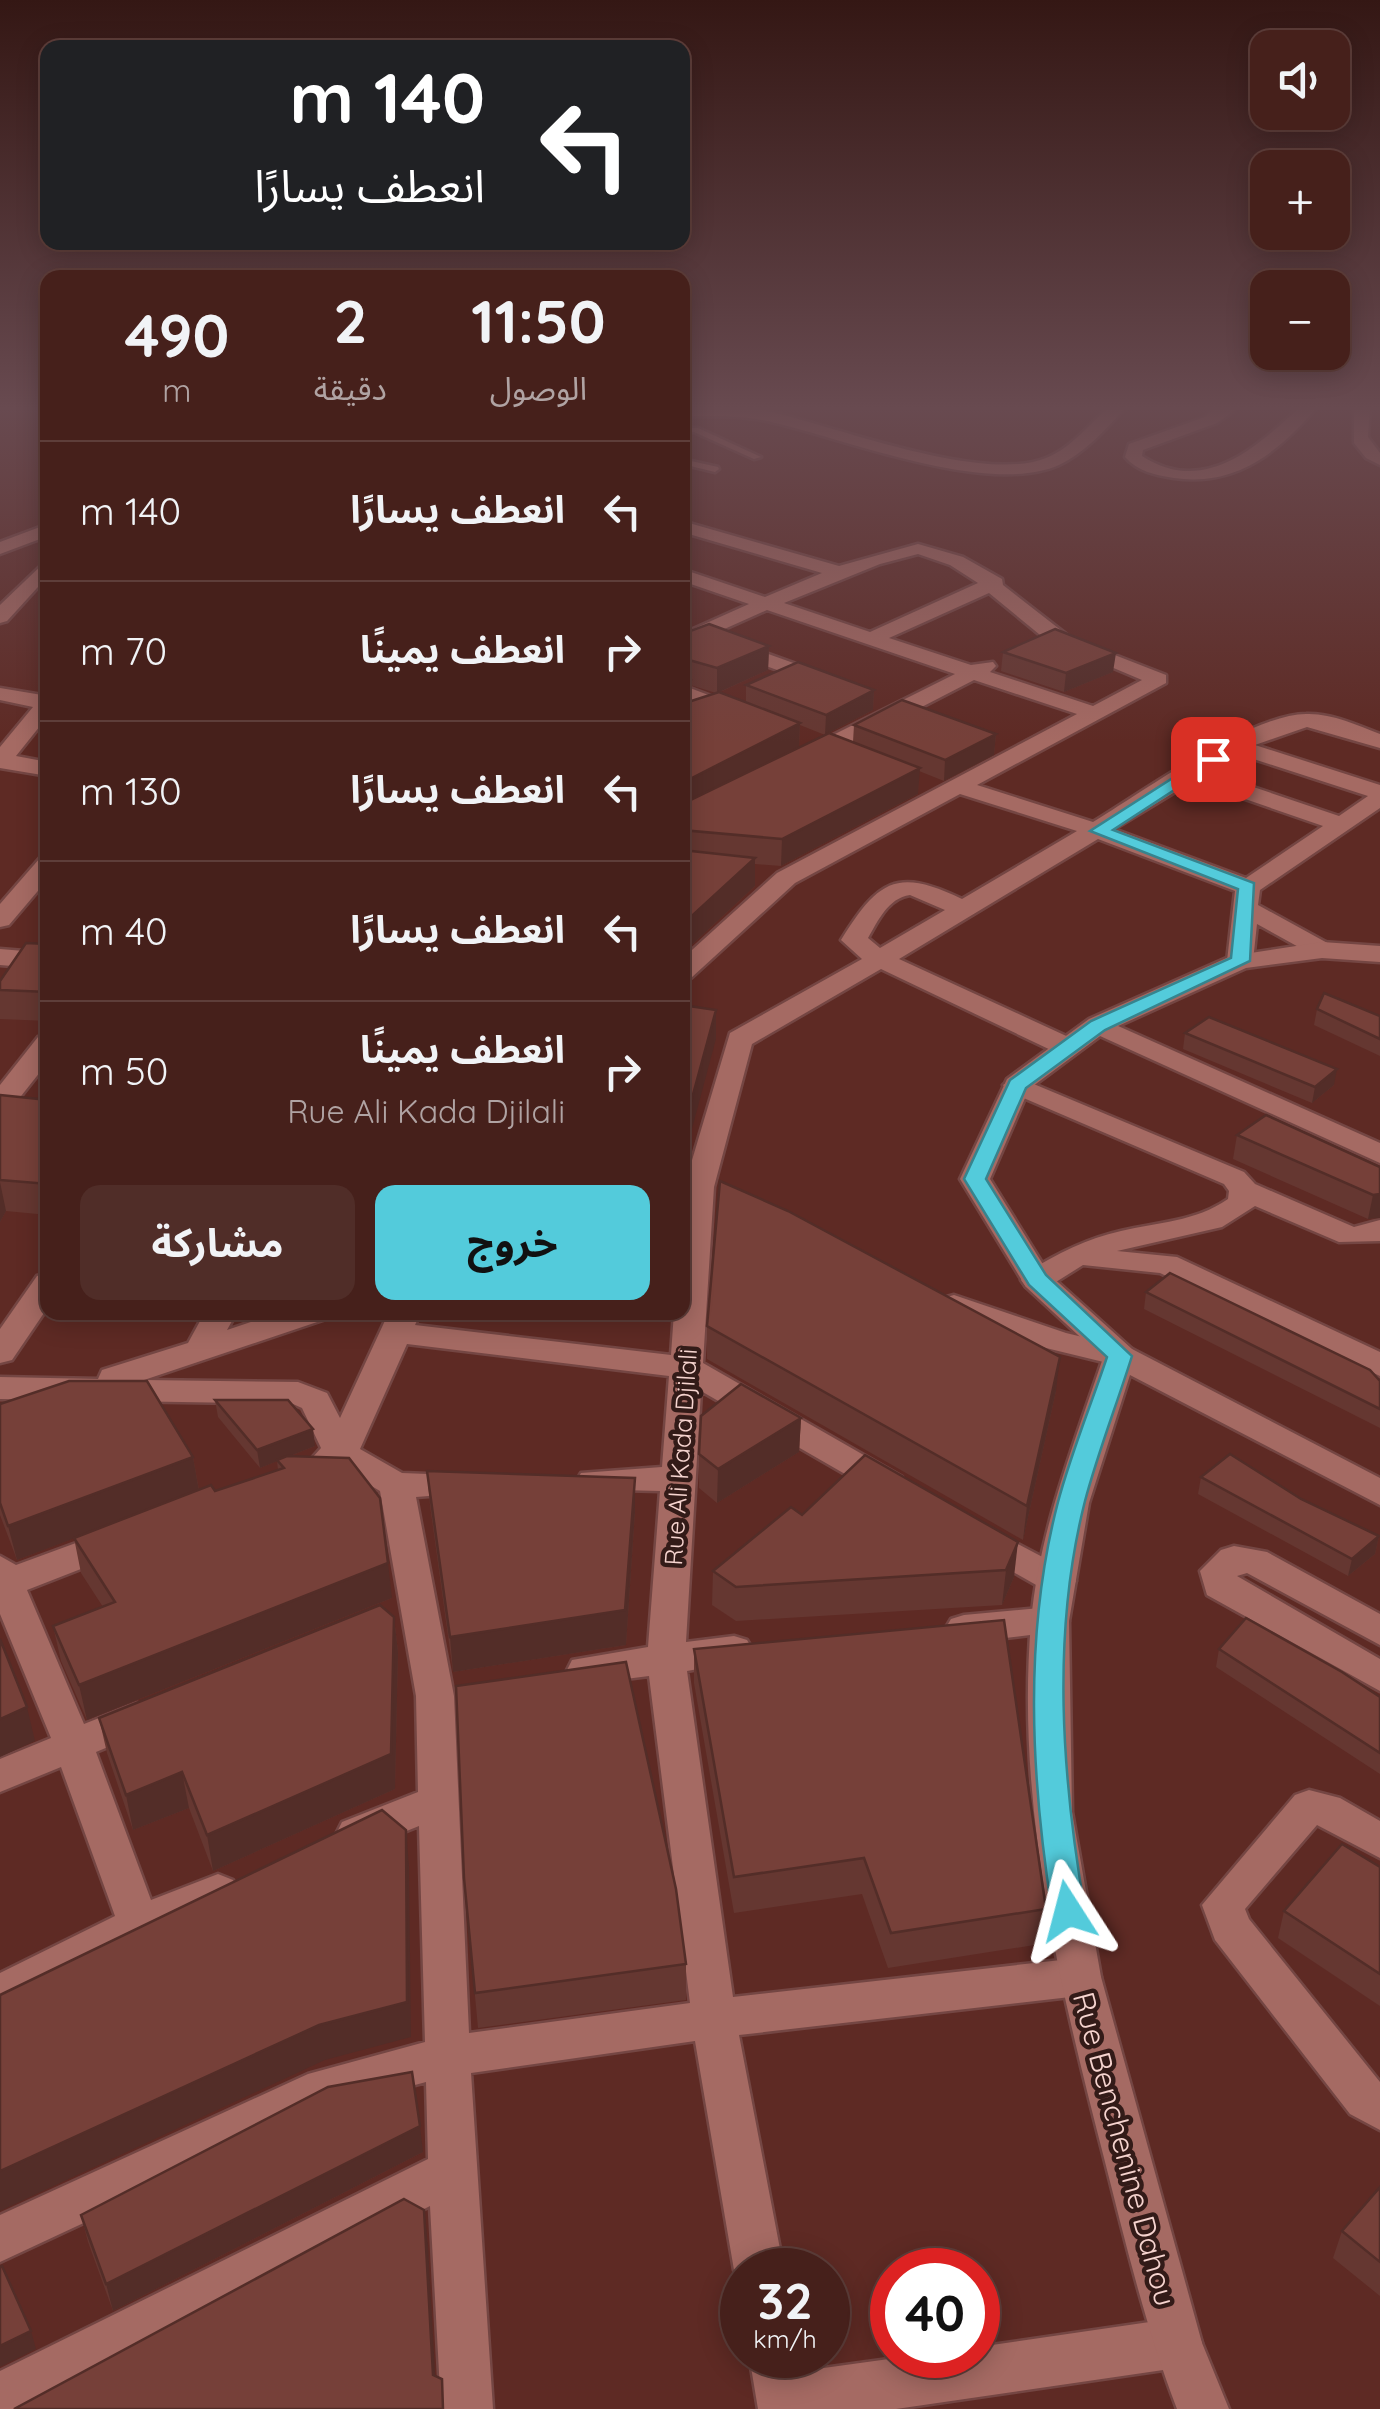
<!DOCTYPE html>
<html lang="ar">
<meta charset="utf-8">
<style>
body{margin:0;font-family:Quicksand,"Noto Sans Arabic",sans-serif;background:#502d28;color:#f1f3f6;direction:rtl;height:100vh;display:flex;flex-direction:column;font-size:38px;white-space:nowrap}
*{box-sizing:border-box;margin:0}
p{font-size:32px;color:#b0a3a3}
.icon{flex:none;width:55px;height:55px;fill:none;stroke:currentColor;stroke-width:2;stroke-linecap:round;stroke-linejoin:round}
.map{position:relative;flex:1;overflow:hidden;direction:ltr}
.drawer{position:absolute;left:40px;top:270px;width:650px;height:1050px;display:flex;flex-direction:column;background:#46201b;border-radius:20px;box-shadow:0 5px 25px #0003,0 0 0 2px #5e3e3a;direction:rtl}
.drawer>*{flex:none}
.hud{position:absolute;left:40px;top:40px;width:650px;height:210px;border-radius:20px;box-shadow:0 5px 25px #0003,0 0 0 2px #5e3e3a;direction:rtl;background:#202124;color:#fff;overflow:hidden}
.controls{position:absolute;left:1250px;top:30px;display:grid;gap:20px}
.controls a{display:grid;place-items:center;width:100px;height:100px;border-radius:20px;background:#46201b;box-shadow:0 5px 25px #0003,0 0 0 2px #5e3e3a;font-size:50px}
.speed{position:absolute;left:720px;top:2248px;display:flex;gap:20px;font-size:50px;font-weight:700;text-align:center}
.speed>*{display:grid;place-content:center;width:130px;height:130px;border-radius:50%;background:#46201b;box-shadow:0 5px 25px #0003,0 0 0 2px #5e3e3a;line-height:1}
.speed small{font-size:25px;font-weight:400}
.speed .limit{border:15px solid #d22;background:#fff;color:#111}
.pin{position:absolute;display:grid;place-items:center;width:85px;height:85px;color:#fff;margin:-42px;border-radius:20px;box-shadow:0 5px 15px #0006}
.me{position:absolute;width:110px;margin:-55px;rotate:351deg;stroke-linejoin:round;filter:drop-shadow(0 0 8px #0008)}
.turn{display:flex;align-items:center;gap:35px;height:210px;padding:0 40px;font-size:45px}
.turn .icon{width:130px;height:130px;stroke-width:2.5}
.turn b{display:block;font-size:70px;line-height:85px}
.eta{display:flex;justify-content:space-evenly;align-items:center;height:170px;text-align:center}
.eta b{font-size:60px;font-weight:700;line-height:70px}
.button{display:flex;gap:20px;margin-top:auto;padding:20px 40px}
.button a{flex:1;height:115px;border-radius:20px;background:#53cbdb;color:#111;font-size:40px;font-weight:700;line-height:115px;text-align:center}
.button a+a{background:#502d28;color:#f1f3f6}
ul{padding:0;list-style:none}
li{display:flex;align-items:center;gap:30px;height:140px;padding:0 40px;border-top:2px solid #5e3e3a}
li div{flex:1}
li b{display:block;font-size:38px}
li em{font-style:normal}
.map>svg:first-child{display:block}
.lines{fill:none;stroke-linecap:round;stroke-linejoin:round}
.service-casing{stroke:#744643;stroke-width:5}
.minor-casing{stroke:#744643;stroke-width:5}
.tertiary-casing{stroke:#744643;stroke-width:5}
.secondary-casing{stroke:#744643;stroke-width:5}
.service{fill:#a56a63;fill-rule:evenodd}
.minor{fill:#a56a63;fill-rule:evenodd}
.tertiary{fill:#a56a63;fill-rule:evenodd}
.secondary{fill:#a56a63;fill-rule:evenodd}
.wall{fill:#653731;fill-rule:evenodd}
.shaded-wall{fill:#532d28}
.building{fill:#764039;stroke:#532d28;stroke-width:2.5}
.route{fill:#53cbdb;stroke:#36848e;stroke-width:2.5}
.labels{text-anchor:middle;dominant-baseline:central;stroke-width:9;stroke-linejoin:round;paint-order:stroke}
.street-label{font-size:25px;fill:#f6d4cf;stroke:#331b18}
.near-street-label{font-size:30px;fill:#f6d4cf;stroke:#331b18}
</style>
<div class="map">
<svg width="1380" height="2409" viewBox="0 0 1380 2409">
<rect width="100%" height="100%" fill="#5e2a24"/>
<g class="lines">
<g class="service-casing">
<g id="service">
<polygon points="682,428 698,428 761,457 754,459 694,432 682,432"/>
<polygon points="682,459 718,467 719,469 715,472 682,464"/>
</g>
</g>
<g class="minor-casing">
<g id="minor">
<path d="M682,521L839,566L918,544L963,557L1002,579L1003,585L1071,638L1166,675V683L977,785L1093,822C1144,791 1249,715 1306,714C1331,713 1357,725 1380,734V748L1307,727L1255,745L1380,785V808L1260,890L1258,905L1331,945L1335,950L1331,955H1313L1257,924L1253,961L1240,969L1231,966L1227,961L1235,891L1098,839L899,959L1075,1040L1079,1046L1075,1052H1055L881,969L752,1044L714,1187L703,1363L902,1477L908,1485L902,1493L890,1497L878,1493L701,1391L686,1642L734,1636L747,1640L753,1650L747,1660L687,1671L733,1997L1079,1958L1094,1964L1101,1977L1094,1990L1079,1996L739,2035L784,2270H742V2287L734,2270L695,2041L471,2073L493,2409H441L430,2206L32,2409H0V2371L428,2159L426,2082L330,2108L0,2262V2215L308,2074L425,2042L419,1826L357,1851L342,1846L336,1834L342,1822L418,1792L416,1696L380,1491L339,1467L317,1466L312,1458L321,1448L302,1408L293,1404L0,1399V1377L98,1379L102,1370L188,1343L205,1312H237L227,1330L280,1312H331L326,1319L144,1380L298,1382L327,1393L340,1418L389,1312H421L415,1325L671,1355L674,1312H682L684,1187L730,1033L862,959L841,940C878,881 896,867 962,899L1077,831L960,794L795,883L691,978L682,981V959L777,873L1077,714L974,680L817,761H801V751L955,674L767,610L682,648V634L749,604L682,581V569L765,597L822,573L682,532ZM918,554L950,565L978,583L870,632L784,603L880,564ZM989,593L1045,639L1142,680L1093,706L990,672L996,666L993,662L971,665L889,638ZM1238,754L1368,796L1339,816L1209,772ZM1193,781L1323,826L1246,878L1114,829ZM910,895L945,910L880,948L868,938C878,921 888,898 910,895ZM407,1344L669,1376L662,1467L581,1473L576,1481L581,1489L660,1491L648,1647L572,1660L567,1670L572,1680L586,1684L649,1676L690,2003L469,2033L454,1696L416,1497L479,1492L484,1484L479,1476L402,1473L360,1449Z"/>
<polygon points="48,524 48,536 0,554 0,542"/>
<polygon points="48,559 48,576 7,621 0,623 0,605"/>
<polygon points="732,641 827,675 830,679 827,683 813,683 725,651 725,643"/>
<polygon points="682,685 743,708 746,713 735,719 682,699"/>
<polygon points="0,688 48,696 48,716 16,756 48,762 48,776 0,768 0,747 33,707 0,700"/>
<polygon points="48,856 48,879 9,925 0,927 0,904 40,858"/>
<polygon points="0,949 48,953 48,969 0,965"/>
<polygon points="1098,1017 1380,1143 1380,1163 1089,1031 1085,1025"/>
<polygon points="48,1035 48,1062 10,1110 0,1112 0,1085 38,1037"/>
<path d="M1017,1077L1244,1172L1255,1184L1354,1227L1380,1220V1241L1339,1242L1255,1206L1222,1227L1117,1251L1177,1257L1380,1352V1376L1160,1273L1083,1265L1048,1287H1026L1021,1280L1026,1273C1056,1254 1086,1239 1121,1231C1158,1222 1195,1222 1228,1199L1229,1191L1224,1184L1007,1091L1003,1085Z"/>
<polygon points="48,1273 48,1307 12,1360 0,1363 0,1329 37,1276"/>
<polygon points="954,1295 1066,1333 1132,1349 1136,1356 1132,1363 1120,1366 1046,1348 943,1312 938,1305 943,1298"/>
<polygon points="982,1525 1071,1572 1076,1581 1071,1590 1058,1594 1045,1590 969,1547 964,1538 969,1529"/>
<polygon points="114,1529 127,1533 132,1542 127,1551 27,1590 84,1724 137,1703 151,1707 157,1718 151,1729 96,1752 151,1900 218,1874 233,1880 239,1892 233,1904 154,1937 0,2013 0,1973 115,1916 61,1767 0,1792 0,1759 51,1738 0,1614 0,1556 16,1565"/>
<polygon points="1234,1546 1267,1552 1380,1614 1380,1645 1247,1573 1237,1576 1380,1659 1380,1691 1207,1595 1200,1571 1221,1550"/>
<polygon points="1050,1607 1063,1611 1069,1621 1063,1631 964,1643 951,1639 945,1629 951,1619 964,1615"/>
<polygon points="1309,1790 1340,1798 1380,1821 1380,1858 1317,1825 1245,1909 1249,1919 1380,2082 1380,2130 1350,2114 1215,1940 1202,1905 1295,1795"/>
<polygon points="1177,2318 1195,2325 1202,2343 1195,2361 1177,2368 896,2409 758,2409 749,2355 799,2355 802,2371 918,2355 978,2355 978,2347"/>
</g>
</g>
<g class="tertiary-casing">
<path id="tertiary" d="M1322,942L1380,946V962L1322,958L1246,968L1107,1031L1029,1089L990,1179L1049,1274L1132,1349L1380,1478V1505L1130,1375L1089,1503L1069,1621L1072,1812L1101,1977L1202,2343L1229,2409H1177C1145,2326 1125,2240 1103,2154C1058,1979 1016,1804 1031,1622C1039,1531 1074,1444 1103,1358L1026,1287L960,1179L1007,1079L1089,1019L1231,956Z"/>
</g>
<g class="secondary-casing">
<g id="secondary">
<path d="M1111,405H1128C1109,426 1085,453 1059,465C987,497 841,437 767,421C739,415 711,416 682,416V406C711,406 739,405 767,411C835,426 983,484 1046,458C1072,448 1090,423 1111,405Z"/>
<path d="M1218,405H1234L1235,410L1217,423L1143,450L1142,456C1205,497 1258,446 1302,405H1319C1280,451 1237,487 1174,478C1155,475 1137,471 1125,457L1129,444L1205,417Z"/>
<polygon points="1354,405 1370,405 1368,437 1380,453 1380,465 1366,458 1354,443"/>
</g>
</g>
<use href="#service" class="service"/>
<use href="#minor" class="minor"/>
<use href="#tertiary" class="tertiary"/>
<use href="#secondary" class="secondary"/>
</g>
<g class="wall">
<path d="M769,646L768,670L720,692L746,702V685L874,690L873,710L825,735L800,725L799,748L853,742L854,725L996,734L994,755L944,781L919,771L918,794L781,866L755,864V886L682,954V658ZM690,685L716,693L690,701Z"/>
<polygon points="1003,652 1113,672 1064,692 1001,671"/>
<polygon points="48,944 48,1021 0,1019 0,981"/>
<polygon points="1317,1009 1380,1016 1380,1056 1314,1025"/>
<polygon points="48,1032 48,1063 43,1039"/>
<polygon points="1185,1033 1334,1085 1312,1103 1183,1049"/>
<polygon points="0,1095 48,1100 48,1215 6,1211 0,1222"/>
<polygon points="1237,1135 1380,1167 1380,1218 1368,1219 1233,1159"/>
<polygon points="1146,1292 1380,1381 1380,1428 1144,1309"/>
<polygon points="707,1326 1056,1391 1023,1540 707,1359"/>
<polygon points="215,1400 315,1446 290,1456 392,1598 87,1720 61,1661 53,1626 103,1607 81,1573 74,1538 17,1560 0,1515 0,1404 193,1457 199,1490 215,1491 278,1470 277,1461 260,1468 218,1417"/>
<polygon points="801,1418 799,1452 717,1503 699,1488 699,1454"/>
<polygon points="865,1455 1014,1577 1002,1605 736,1621 712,1605 713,1571 802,1515"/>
<polygon points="427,1471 635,1512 626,1645 453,1672 430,1505"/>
<polygon points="1201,1477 1301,1499 1379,1536 1375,1554 1348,1576 1198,1494"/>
<polygon points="394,1617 398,1652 395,1789 213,1871 189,1808 133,1830 107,1753 99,1718"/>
<polygon points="694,1649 1046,1909 1041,1944 888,1968 862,1894 734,1913 694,1683"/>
<polygon points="1219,1649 1380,1697 1380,1774 1216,1667"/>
<polygon points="1380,1867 1380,2006 1278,1938 1284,1911"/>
<polygon points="464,1878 686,1964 686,2000 478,2028"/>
<polygon points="423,2152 113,2311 88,2242 81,2215"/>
<polygon points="1380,2187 1380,2296 1333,2258 1342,2231"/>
</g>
<g class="shaded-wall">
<polygon points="769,646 768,670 717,693 717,668"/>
<polygon points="1116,653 1113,672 1064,692 1066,673"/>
<polygon points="690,680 690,705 682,710 682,685"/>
<polygon points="874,690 873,710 825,735 826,715"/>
<polygon points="800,723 799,748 682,810 682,783"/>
<polygon points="996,734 994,755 944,781 945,760"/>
<polygon points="920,768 918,794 781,866 782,839"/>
<polygon points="755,858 755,886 682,954 682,925"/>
<polygon points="716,1010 716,1039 682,1166 682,1135"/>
<polygon points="1337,1069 1334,1085 1312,1103 1315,1087"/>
<polygon points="0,1182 6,1211 0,1222"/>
<polygon points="1380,1194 1380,1218 1368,1219 1373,1195"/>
<polygon points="1060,1357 1056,1391 1023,1540 1027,1506"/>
<polygon points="801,1418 799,1452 717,1503 718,1469"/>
<polygon points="313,1429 315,1446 260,1468 257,1450"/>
<polygon points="193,1457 199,1491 17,1560 8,1526"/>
<polygon points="635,1478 635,1512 626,1645 453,1672 450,1637"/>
<polygon points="1379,1536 1375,1554 1348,1576 1352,1559"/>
<polygon points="1018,1542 1014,1577 1002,1605 1006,1570"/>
<polygon points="388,1563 392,1598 87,1720 79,1685"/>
<polygon points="394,1617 398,1652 395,1789 213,1871 207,1835"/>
<polygon points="27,1707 35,1741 0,1757 0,1719"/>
<polygon points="182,1772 189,1808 133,1830 126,1795"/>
<polygon points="406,1830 409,1866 411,2037 325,2060 0,2211 0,2171"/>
<polygon points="420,2126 423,2152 113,2311 106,2284"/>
<polygon points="424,2210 428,2245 437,2409 433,2375"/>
<polygon points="31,2331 36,2349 0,2367 0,2346"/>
</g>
<g class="building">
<polygon points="709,624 769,646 717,668 682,658 682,634"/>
<polygon points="1055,629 1116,653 1066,673 1003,652"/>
<polygon points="798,662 874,690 826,715 746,685"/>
<polygon points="682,677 690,680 682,685"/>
<polygon points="719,692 800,723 682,783 682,704"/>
<polygon points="902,700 996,734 945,760 854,725"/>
<polygon points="829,733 920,768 782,839 682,830 682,804"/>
<polygon points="682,850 755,858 682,925"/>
<polygon points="26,943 48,944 48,992 0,990 0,981"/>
<polygon points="1324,993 1380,1016 1380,1039 1317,1009"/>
<polygon points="682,1005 716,1010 682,1135"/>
<polygon points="1209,1017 1337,1069 1315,1087 1185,1033"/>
<polygon points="0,1095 48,1100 48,1184 0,1180"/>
<polygon points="1266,1115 1380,1167 1380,1194 1373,1195 1237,1135"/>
<polygon points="720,1181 788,1211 1060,1357 1027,1506 707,1326"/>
<polygon points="1170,1273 1370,1370 1380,1381 1380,1409 1146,1292"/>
<polygon points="69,1381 147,1381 193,1457 8,1526 0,1503 0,1404"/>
<polygon points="741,1384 801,1418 718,1469 699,1454 701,1416"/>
<polygon points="215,1400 288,1400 313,1429 257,1450"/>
<polygon points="1230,1454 1301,1499 1379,1536 1352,1559 1201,1477"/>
<polygon points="865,1455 1018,1542 1006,1570 736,1587 713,1571 791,1507 802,1515"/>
<polygon points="287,1456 349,1458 380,1498 388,1563 79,1685 53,1626 115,1602 74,1538 211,1485 215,1491 284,1468 277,1460"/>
<polygon points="427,1471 635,1478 625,1610 450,1637"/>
<polygon points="380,1605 394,1617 391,1754 207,1835 182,1772 126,1795 99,1718"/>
<polygon points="1246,1618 1342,1672 1380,1697 1380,1753 1219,1649"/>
<polygon points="1004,1620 1046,1909 891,1933 864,1858 734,1877 694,1649"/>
<polygon points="0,1639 27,1707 0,1719"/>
<polygon points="626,1662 676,1889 686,1964 475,1993 464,1878 456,1686"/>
<polygon points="382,1810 406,1830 407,2002 319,2025 0,2171 0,1995"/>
<polygon points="1342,1844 1380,1867 1380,1974 1284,1911"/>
<polygon points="412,2072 420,2126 106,2284 81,2215 328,2087"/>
<polygon points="1380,2187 1380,2262 1342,2231"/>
<polygon points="404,2199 424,2210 433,2375 442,2379 443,2409 14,2409"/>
<polygon points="2,2266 31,2331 0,2346 0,2267"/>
</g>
<linearGradient id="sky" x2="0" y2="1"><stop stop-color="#341714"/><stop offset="0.55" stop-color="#684a50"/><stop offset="1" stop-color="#684a50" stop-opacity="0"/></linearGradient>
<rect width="1380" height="742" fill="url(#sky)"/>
<path class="route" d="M1207,756L1222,759L1113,830L1254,883L1250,961L1105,1030L1026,1088L986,1179L1046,1275L1132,1356C1117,1404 1098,1452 1085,1501C1051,1634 1062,1778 1085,1911L1080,1921L1068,1925L1057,1921L1052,1911C1031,1778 1023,1635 1058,1502C1071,1453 1091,1405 1107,1357L1029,1285L964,1179L1010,1080L1091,1021L1231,958L1238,889L1090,831Z"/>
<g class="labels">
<g class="street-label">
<text transform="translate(680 1457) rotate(-86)">Rue Ali Kada Djilali</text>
</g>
<g class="near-street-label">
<text transform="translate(1125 2149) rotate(75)">Rue Benchenine Dahou</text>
</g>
</g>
</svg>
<div class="controls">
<a><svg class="icon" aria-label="sound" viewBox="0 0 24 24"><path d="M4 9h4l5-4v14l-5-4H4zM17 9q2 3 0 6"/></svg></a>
<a>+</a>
<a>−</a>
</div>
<div class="speed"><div>32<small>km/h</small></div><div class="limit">40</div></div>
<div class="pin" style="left:1213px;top:759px;background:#d93025"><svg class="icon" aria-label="arrive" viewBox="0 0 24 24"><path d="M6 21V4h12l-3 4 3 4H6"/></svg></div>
<svg class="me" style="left:1068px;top:1911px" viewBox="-20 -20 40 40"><path d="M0-17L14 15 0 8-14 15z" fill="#53cbdb" stroke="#fff" stroke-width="4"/></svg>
<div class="hud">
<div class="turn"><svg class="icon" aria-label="left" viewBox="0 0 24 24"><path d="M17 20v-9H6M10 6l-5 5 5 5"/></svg><div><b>140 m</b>انعطف يسارًا</div></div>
</div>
<section class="drawer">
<div class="eta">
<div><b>11:50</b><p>الوصول</p></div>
<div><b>2</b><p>دقيقة</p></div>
<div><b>490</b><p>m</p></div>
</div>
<ul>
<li><svg class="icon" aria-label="left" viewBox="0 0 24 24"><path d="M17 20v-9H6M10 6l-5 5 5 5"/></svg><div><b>انعطف يسارًا</b></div><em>140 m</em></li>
<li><svg class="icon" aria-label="right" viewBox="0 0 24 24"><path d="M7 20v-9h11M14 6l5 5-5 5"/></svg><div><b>انعطف يمينًا</b></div><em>70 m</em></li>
<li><svg class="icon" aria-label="left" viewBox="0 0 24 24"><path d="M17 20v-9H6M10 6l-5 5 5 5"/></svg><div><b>انعطف يسارًا</b></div><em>130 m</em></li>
<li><svg class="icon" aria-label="left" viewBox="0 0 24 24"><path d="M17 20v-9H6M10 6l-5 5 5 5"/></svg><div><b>انعطف يسارًا</b></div><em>40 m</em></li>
<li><svg class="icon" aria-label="right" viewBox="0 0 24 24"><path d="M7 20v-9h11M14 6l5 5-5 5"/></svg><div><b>انعطف يمينًا</b><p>Rue Ali Kada Djilali</p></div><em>50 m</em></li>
</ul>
<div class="button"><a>خروج</a><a>مشاركة</a></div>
</section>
</div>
